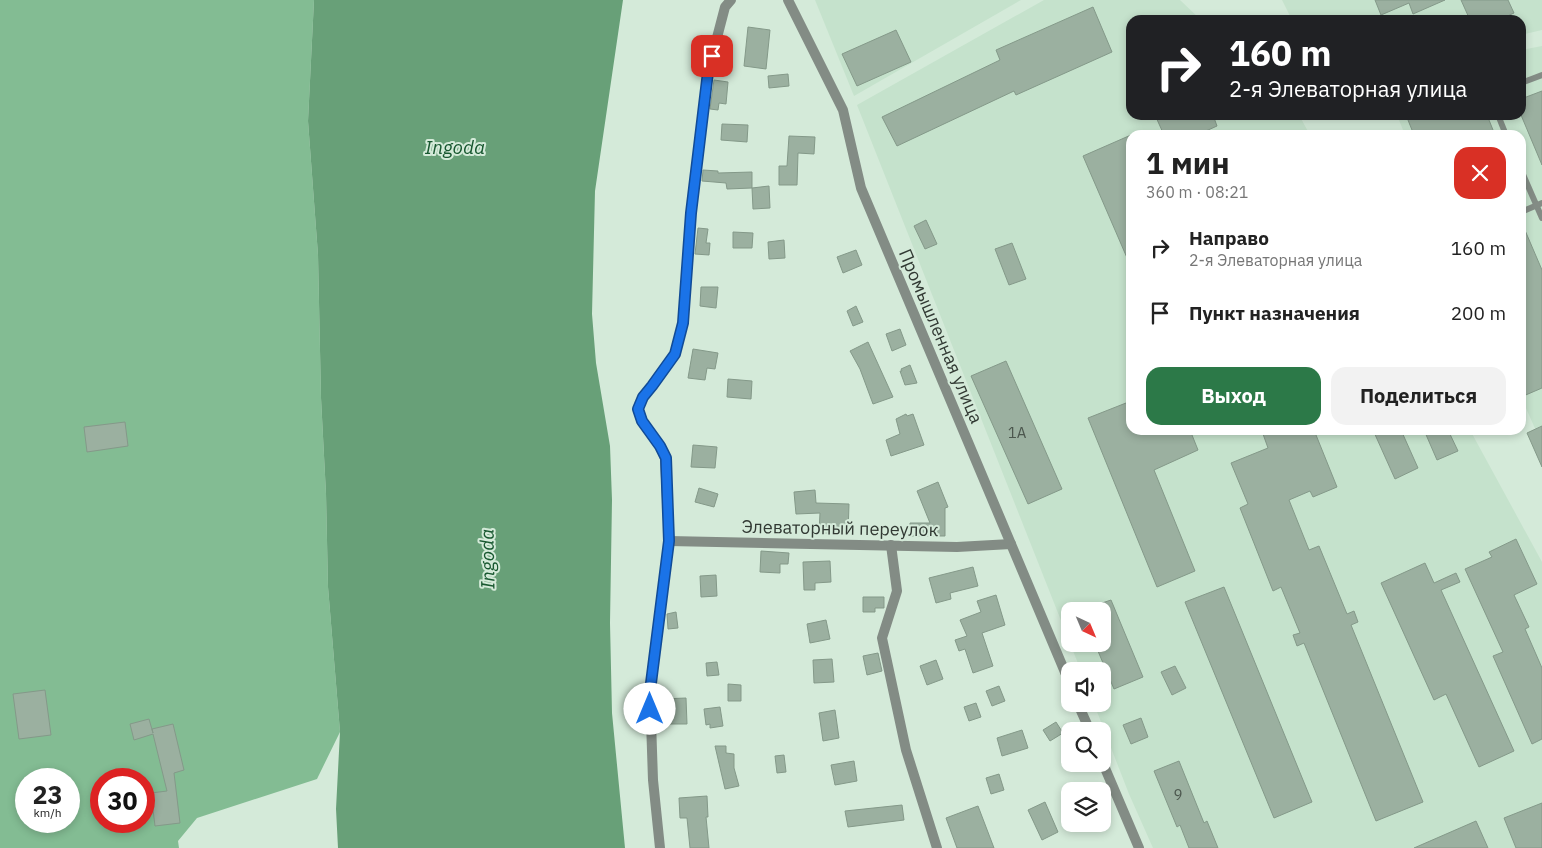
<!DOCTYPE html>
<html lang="ru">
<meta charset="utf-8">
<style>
body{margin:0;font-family:"IBM Plex Sans",sans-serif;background:#f2f2f2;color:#222;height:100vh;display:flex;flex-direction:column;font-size:19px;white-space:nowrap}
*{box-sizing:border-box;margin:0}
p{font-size:16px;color:#767676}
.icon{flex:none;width:28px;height:28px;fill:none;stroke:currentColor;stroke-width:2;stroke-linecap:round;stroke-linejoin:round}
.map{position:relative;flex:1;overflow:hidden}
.side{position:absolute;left:1126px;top:130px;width:400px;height:305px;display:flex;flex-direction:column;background:#fff;border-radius:15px;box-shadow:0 2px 8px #0003}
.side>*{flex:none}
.top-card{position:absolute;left:1126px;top:15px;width:400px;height:105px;border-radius:15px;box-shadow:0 2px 8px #0003;background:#202124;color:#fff;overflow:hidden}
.needle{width:32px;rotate:136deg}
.fabs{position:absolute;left:1061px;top:602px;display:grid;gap:10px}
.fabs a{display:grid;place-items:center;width:50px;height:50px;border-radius:10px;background:#fff;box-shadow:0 2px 8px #0003;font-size:25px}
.speed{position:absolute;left:15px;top:768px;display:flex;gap:10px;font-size:25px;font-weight:700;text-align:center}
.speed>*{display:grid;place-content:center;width:65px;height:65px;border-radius:50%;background:#fff;box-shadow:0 2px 8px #0003;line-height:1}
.speed small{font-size:12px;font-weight:400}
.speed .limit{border:8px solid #d22;background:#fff;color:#111}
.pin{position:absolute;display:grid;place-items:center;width:42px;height:42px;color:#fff;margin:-21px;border-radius:10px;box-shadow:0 2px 8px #0006}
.me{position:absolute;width:55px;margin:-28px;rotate:0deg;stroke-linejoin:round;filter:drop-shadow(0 0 4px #0008)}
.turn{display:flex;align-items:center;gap:18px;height:105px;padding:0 20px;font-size:22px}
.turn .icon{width:65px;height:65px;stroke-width:2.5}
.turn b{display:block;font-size:35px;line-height:42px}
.round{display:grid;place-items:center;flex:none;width:52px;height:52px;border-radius:15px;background:#f2f2f2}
.overview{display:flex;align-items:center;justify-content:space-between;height:85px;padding:0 20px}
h1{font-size:30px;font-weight:800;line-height:38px}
.action{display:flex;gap:10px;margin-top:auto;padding:10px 20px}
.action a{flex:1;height:58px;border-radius:15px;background:#2c7948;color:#fff;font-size:20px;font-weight:800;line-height:58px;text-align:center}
.action a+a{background:#f2f2f2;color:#222}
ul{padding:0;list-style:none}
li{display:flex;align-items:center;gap:15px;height:65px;padding:0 20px}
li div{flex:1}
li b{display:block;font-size:19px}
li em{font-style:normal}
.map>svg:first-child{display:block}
.built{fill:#c5e2cc;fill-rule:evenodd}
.forest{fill:#83bc93;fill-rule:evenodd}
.water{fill:#68a078}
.building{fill:#9bb0a0;stroke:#849989}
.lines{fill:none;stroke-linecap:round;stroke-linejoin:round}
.lane{stroke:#838c85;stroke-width:6}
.street{stroke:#838c85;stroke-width:10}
.route-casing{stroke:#114b97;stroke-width:12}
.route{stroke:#1a73e8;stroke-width:9}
.labels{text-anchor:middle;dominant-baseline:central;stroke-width:4;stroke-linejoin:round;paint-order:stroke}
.number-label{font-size:15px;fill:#4c574e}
.street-label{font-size:18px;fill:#313933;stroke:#d4ead9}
.water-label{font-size:19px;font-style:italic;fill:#185830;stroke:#d4ead9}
</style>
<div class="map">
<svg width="1542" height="848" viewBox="0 0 1542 848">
<rect width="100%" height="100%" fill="#d4ead9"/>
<g class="built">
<polygon points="815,0 1021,0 854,96"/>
<path d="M1044,0H1180L1201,20H1131V115H1299L1310,135H1131V430H1470L1542,562V848H1153L1129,794L1094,704H1102V671H1081L857,105ZM1070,611H1102V644H1070Z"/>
<polygon points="1282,0 1542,0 1542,30 1521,35 1521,20 1292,20"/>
<polygon points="1542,46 1542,444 1521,397 1521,135 1405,135 1397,115 1521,115 1521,50"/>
</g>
<path class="forest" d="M0,0H314L308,121L318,255L321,398L326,494L328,587L340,732L317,779L197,818L178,841L179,848H0ZM26,779H69V821H26ZM101,779H144V821H101Z"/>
<polygon class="water" points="314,0 623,0 595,191 592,314 596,363 610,446 612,500 610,623 612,713 625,848 338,848 336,809 340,732 328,587 326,494 321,398 318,255 308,121"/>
<g class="building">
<polygon points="1375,0 1445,0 1413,14 1409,3 1381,15"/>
<polygon points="1461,0 1508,0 1514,13 1499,20 1470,20"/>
<polygon points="1093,7 1112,52 1016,95 1014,91 897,146 882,117 1000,60 996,50"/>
<polygon points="748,27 770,30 766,69 744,66"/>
<polygon points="896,30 911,62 857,86 842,54"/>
<polygon points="788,74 789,86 769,88 768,76"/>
<polygon points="714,80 728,82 726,104 719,103 718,110 710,109"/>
<polygon points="1542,91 1542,165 1521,115 1521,99"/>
<polygon points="1155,115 1213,115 1217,126 1197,135 1164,135"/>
<polygon points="1406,115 1487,115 1495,135 1414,135"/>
<polygon points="722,124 748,125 747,142 721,140"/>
<polygon points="1131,135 1131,267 1083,156"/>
<polygon points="789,136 815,137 814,154 798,153 797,185 779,185 779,166 787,166"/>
<polygon points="703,170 718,171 718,173 752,172 752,188 727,189 726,183 702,181"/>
<polygon points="769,186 770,208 753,209 752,188"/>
<polygon points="926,220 937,244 925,249 914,226"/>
<polygon points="1521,221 1542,270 1542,388 1521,397"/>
<polygon points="698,228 708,229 706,243 710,243 709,255 695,254"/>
<polygon points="733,232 753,233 752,248 733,248"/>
<polygon points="784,240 785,258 769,259 768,242"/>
<polygon points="1012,243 1026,279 1009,285 995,249"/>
<polygon points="856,250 862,265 843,273 837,257"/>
<polygon points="701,287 718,287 716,308 700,306"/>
<polygon points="856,306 863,322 853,326 847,311"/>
<polygon points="900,329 906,345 892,351 886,334"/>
<polygon points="868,342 893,397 873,404 860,369 850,351"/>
<polygon points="693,349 718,353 715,369 707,368 705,380 688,378"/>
<polygon points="1006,361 1062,489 1028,504 971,376"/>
<polygon points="910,365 917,383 905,385 900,371 902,371 901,369"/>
<polygon points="728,379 752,381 751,399 727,397"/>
<polygon points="1126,403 1131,416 1131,430 1190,430 1198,450 1154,470 1195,571 1157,587 1088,418"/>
<polygon points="906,414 907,416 913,414 924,445 891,456 886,440 900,434 896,419"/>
<polygon points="125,422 128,446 87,452 84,427"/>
<polygon points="1542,426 1542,467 1527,433"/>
<polygon points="1274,430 1314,430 1337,487 1313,497 1310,491 1289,500 1309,550 1319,546 1347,614 1354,611 1358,622 1351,625 1423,802 1376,821 1304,643 1297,646 1293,635 1300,633 1281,587 1273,591 1240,508 1248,504 1231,463 1268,448 1263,434"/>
<polygon points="1373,430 1401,430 1418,468 1395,479"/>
<polygon points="1424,430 1448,430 1458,451 1437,460"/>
<polygon points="693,445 717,447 715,468 691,467"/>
<polygon points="938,482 948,507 945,508 945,536 910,536 910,523 930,523 917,491"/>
<polygon points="699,488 718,494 714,507 695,502"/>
<polygon points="815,490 816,503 849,504 848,534 819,533 820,513 796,514 794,492"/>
<polygon points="1516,539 1537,584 1514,595 1529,627 1525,629 1542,668 1542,739 1532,744 1493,656 1503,652 1465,569 1492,557 1489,552"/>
<polygon points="761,551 789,553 788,564 780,564 780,573 760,572"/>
<polygon points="830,561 831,582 815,583 815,590 804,590 803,562"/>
<polygon points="1425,563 1434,583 1456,573 1460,582 1441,590 1514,751 1479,767 1446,694 1434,700 1381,583"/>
<polygon points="973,567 978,586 950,593 951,599 936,603 929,578"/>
<polygon points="716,575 717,596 701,597 700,576"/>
<polygon points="1224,587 1312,802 1274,818 1185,602"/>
<polygon points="996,595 1005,625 982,633 993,666 973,673 965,649 959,651 955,640 967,636 960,620 981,612 977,601"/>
<polygon points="863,597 884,597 884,608 875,608 875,612 863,612"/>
<polygon points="1111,600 1143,677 1114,689 1095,644 1102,644 1102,603"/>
<polygon points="676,612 678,628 668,629 667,614"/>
<polygon points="826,620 830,639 810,643 807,624"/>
<polygon points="878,653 882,671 867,675 863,656"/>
<polygon points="832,659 834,682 814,683 813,660"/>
<polygon points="936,660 943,679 927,685 920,666"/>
<polygon points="717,662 719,675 707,676 706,663"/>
<polygon points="1175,666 1186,688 1172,695 1161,672"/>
<polygon points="728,684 741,685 741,701 728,701"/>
<polygon points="999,686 1005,701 992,706 986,691"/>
<polygon points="45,690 51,735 19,739 13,694"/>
<polygon points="686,698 687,724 663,724 662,699"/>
<polygon points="976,703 981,717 969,721 964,707"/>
<polygon points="720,707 723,726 710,728 710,724 706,725 704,709"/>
<polygon points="835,710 839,738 823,741 819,713"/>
<polygon points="1141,718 1148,737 1131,744 1123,725"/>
<polygon points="149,719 153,733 152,729 173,724 184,770 174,773 180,823 155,826 151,793 167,791 153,734 134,740 130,724"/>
<polygon points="1056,722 1063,733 1050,741 1043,730"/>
<polygon points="1022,730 1028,748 1002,756 997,738"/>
<polygon points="715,746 726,746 726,753 734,754 734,768 739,786 725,789"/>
<polygon points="784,755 786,772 777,773 775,756"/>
<polygon points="854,761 857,781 835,785 831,765"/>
<polygon points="1179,761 1204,823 1207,821 1218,848 1189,848 1180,825 1177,827 1154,771"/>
<polygon points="999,774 1004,790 991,794 986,778"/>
<polygon points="707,796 708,817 706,817 709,848 690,848 687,818 680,818 679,798"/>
<polygon points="1045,802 1058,832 1042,840 1028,810"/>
<polygon points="1542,803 1542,848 1516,848 1504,818"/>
<polygon points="902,805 904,820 848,827 845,811"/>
<polygon points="978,806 994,848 957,848 946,818"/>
<polygon points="1476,821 1488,848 1414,848"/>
</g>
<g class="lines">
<g class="lane">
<polyline points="1521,83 1542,75"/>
<polyline points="1498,115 1506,135"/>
<polyline points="1521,170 1542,218"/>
<polyline points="1521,212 1542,203"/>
</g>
<g class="street">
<polyline points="788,0 843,110 861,188 1070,684"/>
<polyline points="669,541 957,547 1011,544"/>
<polyline points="891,545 897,591 882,638 906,750 937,848"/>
<polyline points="1078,704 1090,731"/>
<polyline points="1102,761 1139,848"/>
<polyline points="660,848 653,780 650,691 669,541 665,458 660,446 642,421 638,409 643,397 652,386 675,354 683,323 691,213 708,72 725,7 731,0"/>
</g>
</g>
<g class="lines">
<g class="route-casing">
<polyline id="route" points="650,709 650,691 669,541 666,458 660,446 642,421 638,409 643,397 652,386 675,354 683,323 691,213 708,72 712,56"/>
</g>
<use href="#route" class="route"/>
</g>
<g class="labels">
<g class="number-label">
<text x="1017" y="432">1А</text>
<text x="1178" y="794">9</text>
</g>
<g class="street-label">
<text transform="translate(941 336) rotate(67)">Промышленная улица</text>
<text transform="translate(840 528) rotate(1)">Элеваторный переулок</text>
</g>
<g class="water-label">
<text x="455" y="147">Ingoda</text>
<text transform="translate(487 559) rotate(-91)">Ingoda</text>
</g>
</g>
</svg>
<div class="fabs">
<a><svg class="needle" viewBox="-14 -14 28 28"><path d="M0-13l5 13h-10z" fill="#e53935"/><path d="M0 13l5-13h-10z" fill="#767676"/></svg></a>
<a><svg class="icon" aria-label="sound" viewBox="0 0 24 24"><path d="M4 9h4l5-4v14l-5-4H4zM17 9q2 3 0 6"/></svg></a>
<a><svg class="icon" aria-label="search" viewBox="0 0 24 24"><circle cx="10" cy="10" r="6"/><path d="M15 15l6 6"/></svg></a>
<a><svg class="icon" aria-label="layers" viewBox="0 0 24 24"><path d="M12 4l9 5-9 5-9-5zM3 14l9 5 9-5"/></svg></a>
</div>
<div class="speed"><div>23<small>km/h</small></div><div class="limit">30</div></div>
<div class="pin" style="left:712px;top:56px;background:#d93025"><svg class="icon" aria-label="arrive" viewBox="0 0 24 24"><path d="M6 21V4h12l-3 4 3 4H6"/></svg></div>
<svg class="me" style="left:650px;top:709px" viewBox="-20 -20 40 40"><circle r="19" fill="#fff"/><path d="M0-13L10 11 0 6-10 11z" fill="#1a73e8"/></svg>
<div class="top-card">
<div class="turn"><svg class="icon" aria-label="right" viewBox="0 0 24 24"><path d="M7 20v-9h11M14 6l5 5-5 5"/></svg><div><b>160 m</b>2-я Элеваторная улица</div></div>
</div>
<section class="side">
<div class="overview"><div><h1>1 мин</h1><p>360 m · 08:21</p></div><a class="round" style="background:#d93025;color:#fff"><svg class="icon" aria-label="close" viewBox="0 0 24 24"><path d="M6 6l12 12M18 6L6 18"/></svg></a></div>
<ul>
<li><svg class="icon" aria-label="right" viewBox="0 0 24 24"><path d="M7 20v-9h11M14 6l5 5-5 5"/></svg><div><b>Направо</b><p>2-я Элеваторная улица</p></div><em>160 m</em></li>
<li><svg class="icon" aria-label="arrive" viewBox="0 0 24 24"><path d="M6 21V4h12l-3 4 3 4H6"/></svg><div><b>Пункт назначения</b></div><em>200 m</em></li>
</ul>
<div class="action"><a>Выход</a><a>Поделиться</a></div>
</section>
</div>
